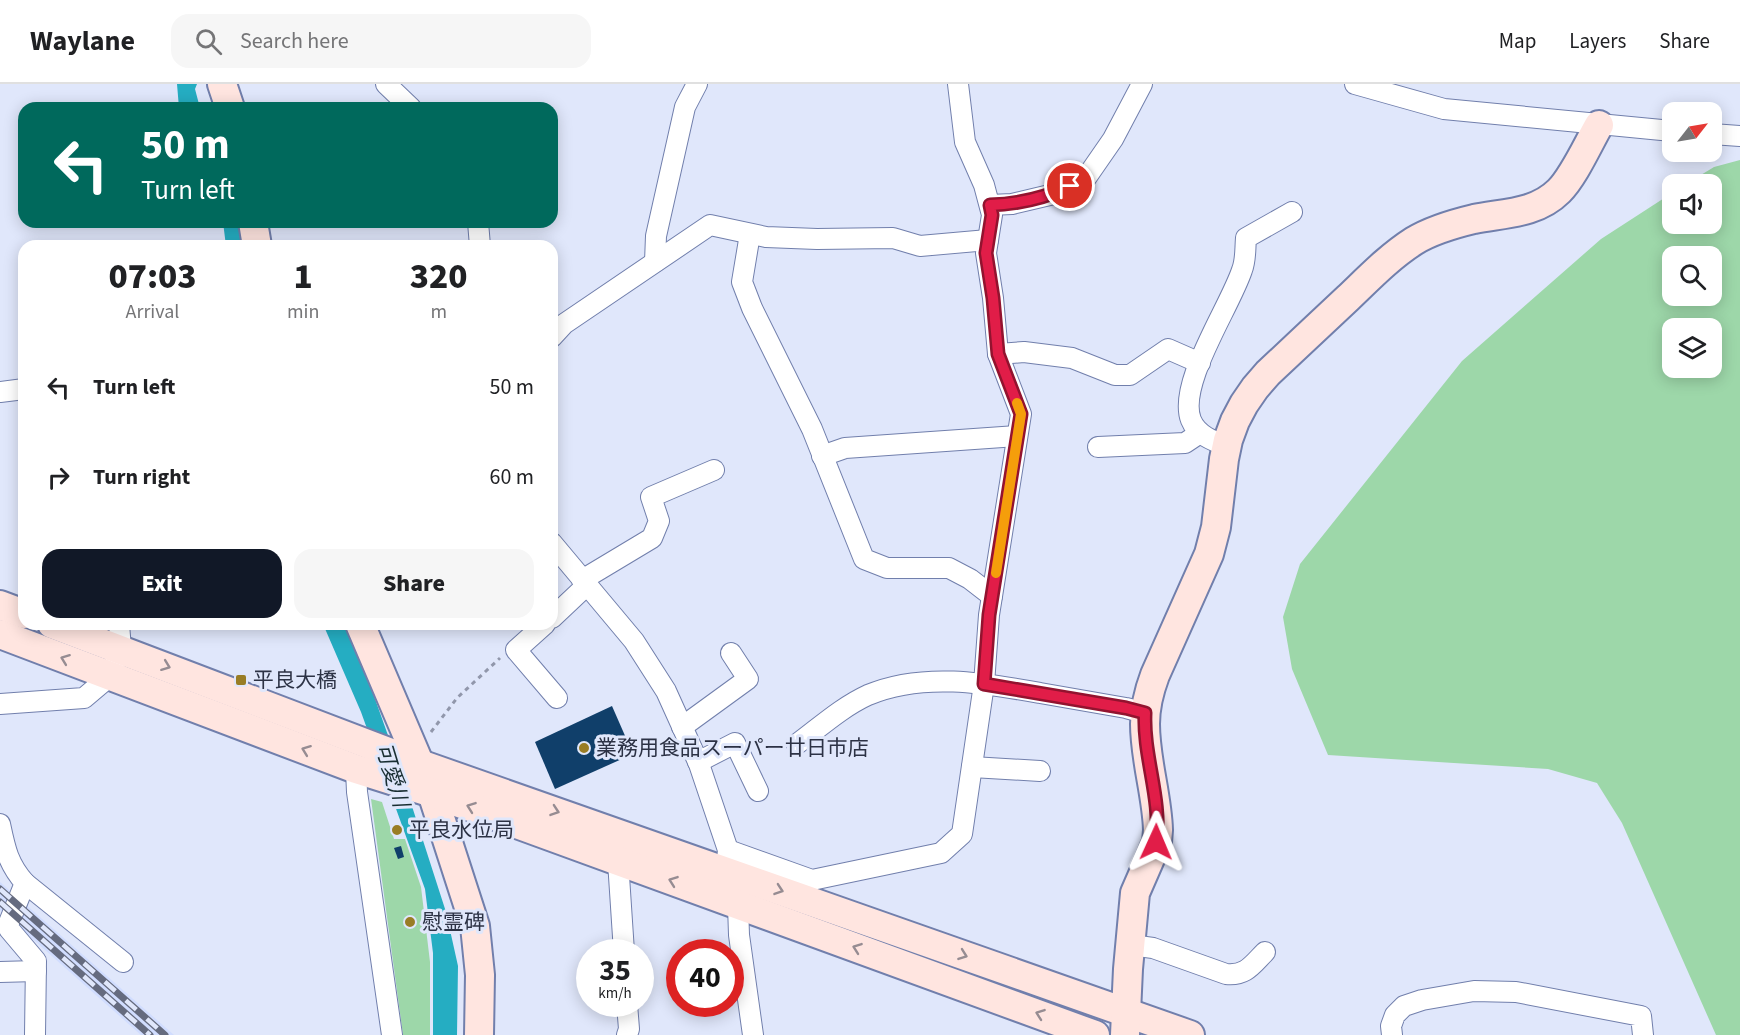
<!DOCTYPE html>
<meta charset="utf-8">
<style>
body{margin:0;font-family:"Source Sans 3","Noto Sans JP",sans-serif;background:#f6f6f6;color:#202124;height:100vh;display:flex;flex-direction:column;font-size:22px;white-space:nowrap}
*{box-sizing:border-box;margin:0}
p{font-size:20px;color:#757577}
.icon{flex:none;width:33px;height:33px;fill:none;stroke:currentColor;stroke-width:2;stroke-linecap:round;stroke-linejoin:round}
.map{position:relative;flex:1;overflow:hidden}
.sheet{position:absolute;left:18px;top:156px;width:540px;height:390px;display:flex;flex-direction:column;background:#fff;border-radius:18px;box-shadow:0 3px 15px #0003}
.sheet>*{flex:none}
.banner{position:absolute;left:18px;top:18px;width:540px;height:126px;border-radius:18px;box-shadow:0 3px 15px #0003;background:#00695c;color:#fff;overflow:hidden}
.needle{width:39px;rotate:59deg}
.tools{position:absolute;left:1662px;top:18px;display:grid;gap:12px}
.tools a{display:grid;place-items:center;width:60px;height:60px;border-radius:12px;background:#fff;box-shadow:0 3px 15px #0003;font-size:30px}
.speed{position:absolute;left:576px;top:855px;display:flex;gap:12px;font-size:30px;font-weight:700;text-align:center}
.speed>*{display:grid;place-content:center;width:78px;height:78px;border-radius:50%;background:#fff;box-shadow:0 3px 15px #0003;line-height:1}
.speed small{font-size:15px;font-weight:400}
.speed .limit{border:9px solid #d22;background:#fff;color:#111}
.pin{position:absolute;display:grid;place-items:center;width:51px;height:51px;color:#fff;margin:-26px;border:3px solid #fff;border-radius:50%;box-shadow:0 2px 6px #0007}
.me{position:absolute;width:66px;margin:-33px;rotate:1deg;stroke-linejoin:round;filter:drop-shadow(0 0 4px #0008)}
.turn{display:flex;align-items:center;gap:21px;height:126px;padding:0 24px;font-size:27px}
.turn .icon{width:78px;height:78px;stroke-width:2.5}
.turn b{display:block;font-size:42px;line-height:51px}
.eta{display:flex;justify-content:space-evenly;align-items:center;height:102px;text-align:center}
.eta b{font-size:36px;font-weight:800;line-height:42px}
.cta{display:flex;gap:12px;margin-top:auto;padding:12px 24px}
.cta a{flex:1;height:69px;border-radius:18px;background:#111827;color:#fff;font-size:24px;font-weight:800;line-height:69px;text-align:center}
.cta a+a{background:#f6f6f6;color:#202124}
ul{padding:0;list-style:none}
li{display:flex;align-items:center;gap:18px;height:90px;padding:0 24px}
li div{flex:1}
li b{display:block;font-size:22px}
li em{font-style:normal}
header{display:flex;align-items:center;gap:36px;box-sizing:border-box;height:84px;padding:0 30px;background:#fff;border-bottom:2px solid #e0e0e0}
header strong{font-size:28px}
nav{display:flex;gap:33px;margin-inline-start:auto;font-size:21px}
.search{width:420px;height:54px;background:#f6f6f6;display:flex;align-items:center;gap:15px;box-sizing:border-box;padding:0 21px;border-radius:18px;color:#757577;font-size:22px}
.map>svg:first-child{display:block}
.built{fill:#d1ddff}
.green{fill:#9dd7a9;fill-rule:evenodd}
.water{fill:#25adc2}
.building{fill:#103f6a}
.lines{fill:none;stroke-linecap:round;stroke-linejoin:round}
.street-casing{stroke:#717fac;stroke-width:22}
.secondary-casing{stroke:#717fac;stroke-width:32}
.path{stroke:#9197ab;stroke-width:3;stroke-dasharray:4.5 4.5;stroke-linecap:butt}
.street{stroke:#fff;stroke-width:20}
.secondary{stroke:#ffe5e0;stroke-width:28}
.rail-casing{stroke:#656b7f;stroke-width:7}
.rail{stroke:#e0e7fb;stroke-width:4.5;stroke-dasharray:14;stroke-linecap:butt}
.oneway{stroke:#968c92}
.route-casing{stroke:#92132f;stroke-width:15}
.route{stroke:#e11d48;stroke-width:10}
.slow{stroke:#f59e0b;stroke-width:10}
.poi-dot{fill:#997d25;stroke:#e0e7fb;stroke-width:2}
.labels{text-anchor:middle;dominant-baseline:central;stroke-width:6;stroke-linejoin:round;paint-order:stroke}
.poi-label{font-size:21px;fill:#2c3245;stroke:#e0e7fb;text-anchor:start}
.water-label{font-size:22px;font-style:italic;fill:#192e32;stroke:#e0e7fb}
</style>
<header>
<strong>Waylane</strong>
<div class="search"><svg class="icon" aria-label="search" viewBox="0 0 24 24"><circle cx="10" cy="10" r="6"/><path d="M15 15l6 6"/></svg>Search here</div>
<nav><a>Map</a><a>Layers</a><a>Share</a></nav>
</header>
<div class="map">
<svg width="1740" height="951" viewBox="0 0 1740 951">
<rect width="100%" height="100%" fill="#e0e7fb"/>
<polygon class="built" points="0,798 174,951 141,951 0,826"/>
<g class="green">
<path d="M1740,76V951H1716L1622,739L1597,699L1548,685L1328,671L1292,585L1283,533L1300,480L1462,277L1601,155L1672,109V140H1712V100H1686L1714,83ZM1672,172H1712V212H1672ZM1672,244H1712V284H1672Z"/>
<polygon points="371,715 382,718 394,755 405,755 421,803 430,878 430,951 403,951"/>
</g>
<g class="water">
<polygon points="177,0 197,0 195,5 200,24 179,24"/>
<polygon points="223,138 241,138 244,162 226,162"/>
<polygon points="323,540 347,540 364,584 400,685 446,828 458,882 457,951 433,951 433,869 425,805 361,628"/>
</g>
<g class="building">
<polygon points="612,622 633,670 555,705 535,658"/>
<polygon points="398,741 401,749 395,750 392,743"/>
<polygon points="401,762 404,773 398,775 394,764"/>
</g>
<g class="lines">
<g class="street-casing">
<g id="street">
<polyline points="386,0 411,24"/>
<polyline points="1355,0 1444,25 1672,47"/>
<polyline points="1712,50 1740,52"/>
<polyline points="990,121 1012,120 1054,110 1086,94 1113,55 1142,0"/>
<polyline points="478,138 480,162"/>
<polyline points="750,150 742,198 752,224 812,345 864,475 887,484 949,484 970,495 992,512"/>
<polyline points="655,178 656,152 685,23 697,0"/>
<polyline points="552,253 564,240 710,141 766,153 817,155 893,154 920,162 988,156"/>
<polyline points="998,270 1024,268 1072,274 1115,291 1130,291 1168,265 1200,279"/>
<polyline points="0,308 24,305"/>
<path d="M1227,362C1213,357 1197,351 1191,336C1177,300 1230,223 1242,186C1246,176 1245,165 1246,154L1292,128"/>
<polyline points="1098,363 1185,359 1200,349"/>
<polyline points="822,372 845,364 1017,352"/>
<polyline points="552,459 634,557 666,607 699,680 728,766 727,777"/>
<polyline points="582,496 652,454 659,437 651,413 714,386"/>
<polyline points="552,534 587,501"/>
<polyline points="545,540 516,566 557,614"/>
<polyline points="0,620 84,614 110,592 121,565 119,540"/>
<polyline points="682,643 748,595 731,569"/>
<path d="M797,660C820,643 842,623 868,611C923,588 984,599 1040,609C1069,614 1098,619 1126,624L1145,629"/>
<polyline points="698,678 735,659 758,707"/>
<polyline points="972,683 1040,687"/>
<polyline points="356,685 357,708 392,951"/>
<path d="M0,740C5,764 8,780 25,799L8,841L9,845L36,877L35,951"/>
<polyline points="728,766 812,796 941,769 962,750 984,600 989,531 1021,330 998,270 993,214 986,169 992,131 984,101 965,58 958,0"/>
<polyline points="618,777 624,868"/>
<polyline points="25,799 123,878"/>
<polyline points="735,811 738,821 739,851 753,951"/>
<path d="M1131,861L1153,864L1226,890C1246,892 1252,881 1265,868"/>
<polyline points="0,888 36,887"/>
<polyline points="627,920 629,945 627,951"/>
<polyline points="1392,951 1391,942 1395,931 1404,922 1422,916 1474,907 1516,908 1641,932 1643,951"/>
</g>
</g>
<g class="secondary-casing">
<g id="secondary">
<polyline points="222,0 230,24"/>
<polyline points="253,138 257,162"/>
<polyline points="0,521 24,530"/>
<polyline points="52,540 420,680 1190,951"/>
<polyline points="360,540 432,709 475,842 480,891 479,951"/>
<polyline points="0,550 356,685 432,709 1095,951"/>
<path d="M1125,951L1128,885L1135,809L1152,770L1157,758L1158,746C1157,711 1145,676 1145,640C1145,623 1149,607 1155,591L1209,470L1216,443L1224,375L1228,356L1235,337L1244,320L1255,304L1268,289C1295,264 1321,239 1348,214C1369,194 1389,173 1414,157C1432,146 1453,140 1474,135C1504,129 1536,130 1559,107C1574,92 1588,60 1599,41"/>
</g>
</g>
<polyline class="path" points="431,648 457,614 500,574"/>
<use href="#street" class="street"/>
<use href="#secondary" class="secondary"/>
<g class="rail-casing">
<g id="rail">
<polyline points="0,805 165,951"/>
<polyline points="0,818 150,951"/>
</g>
</g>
<use href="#rail" class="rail"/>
</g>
<defs><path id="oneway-chevron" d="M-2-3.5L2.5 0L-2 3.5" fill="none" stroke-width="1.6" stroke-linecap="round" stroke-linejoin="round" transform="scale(1.5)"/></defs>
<g class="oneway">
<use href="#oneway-chevron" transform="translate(65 575) rotate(-159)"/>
<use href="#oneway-chevron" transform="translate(166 582) rotate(21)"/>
<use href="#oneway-chevron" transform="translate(306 666) rotate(-159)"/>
<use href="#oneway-chevron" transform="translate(471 723) rotate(-160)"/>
<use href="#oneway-chevron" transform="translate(555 727) rotate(19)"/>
<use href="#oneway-chevron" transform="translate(673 797) rotate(-160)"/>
<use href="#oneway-chevron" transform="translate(779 806) rotate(19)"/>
<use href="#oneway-chevron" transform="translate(857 864) rotate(-160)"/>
<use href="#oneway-chevron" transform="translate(963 871) rotate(20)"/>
<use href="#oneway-chevron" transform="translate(1040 930) rotate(-160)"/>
</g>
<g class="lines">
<g class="route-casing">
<path id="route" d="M1070,102C1045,114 1018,120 990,121L992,131L986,169L993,214L998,270L1021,330L989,531L984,600L1126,624L1145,629C1143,673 1162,715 1156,758"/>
</g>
<use href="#route" class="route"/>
<polyline class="slow" points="996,489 1021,330 1017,319"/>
</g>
<g class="poi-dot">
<rect x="235" y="590" width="12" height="12" rx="3"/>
<circle cx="584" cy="664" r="6"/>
<circle cx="397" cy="746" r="6"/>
<circle cx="410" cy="838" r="6"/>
</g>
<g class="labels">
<g class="poi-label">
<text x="253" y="596">平良大橋</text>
<text x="596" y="664">業務用食品スーパー廿日市店</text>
<text x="409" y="746">平良水位局</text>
<text x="422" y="838">慰霊碑</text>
</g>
<g class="water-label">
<text transform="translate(392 691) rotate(73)">可愛川</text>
</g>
</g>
</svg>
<div class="tools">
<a><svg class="needle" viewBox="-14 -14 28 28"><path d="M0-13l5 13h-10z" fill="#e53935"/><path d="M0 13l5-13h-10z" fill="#757577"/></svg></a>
<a><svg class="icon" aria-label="sound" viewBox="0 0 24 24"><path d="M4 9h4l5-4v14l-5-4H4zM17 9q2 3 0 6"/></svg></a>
<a><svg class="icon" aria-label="search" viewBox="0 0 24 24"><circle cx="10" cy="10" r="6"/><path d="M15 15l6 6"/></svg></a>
<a><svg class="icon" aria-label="layers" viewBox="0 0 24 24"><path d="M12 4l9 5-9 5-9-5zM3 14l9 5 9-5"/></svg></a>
</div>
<div class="speed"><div>35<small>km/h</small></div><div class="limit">40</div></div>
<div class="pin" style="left:1070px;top:102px;background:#d93025"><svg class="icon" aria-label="arrive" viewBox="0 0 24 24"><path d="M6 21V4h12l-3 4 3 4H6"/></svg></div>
<svg class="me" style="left:1156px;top:758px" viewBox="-20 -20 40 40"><path d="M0-17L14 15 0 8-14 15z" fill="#e11d48" stroke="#fff" stroke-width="4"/></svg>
<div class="banner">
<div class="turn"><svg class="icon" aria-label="left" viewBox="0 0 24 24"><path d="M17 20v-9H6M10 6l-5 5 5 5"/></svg><div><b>50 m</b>Turn left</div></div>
</div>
<section class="sheet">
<div class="eta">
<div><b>07:03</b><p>Arrival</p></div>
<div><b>1</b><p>min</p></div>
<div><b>320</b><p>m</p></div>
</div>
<ul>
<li><svg class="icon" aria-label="left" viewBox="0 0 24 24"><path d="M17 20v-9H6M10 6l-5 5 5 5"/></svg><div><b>Turn left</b></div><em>50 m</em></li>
<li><svg class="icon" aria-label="right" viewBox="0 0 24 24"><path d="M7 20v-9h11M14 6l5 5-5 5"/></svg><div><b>Turn right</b></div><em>60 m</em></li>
</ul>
<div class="cta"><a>Exit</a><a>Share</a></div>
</section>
</div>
